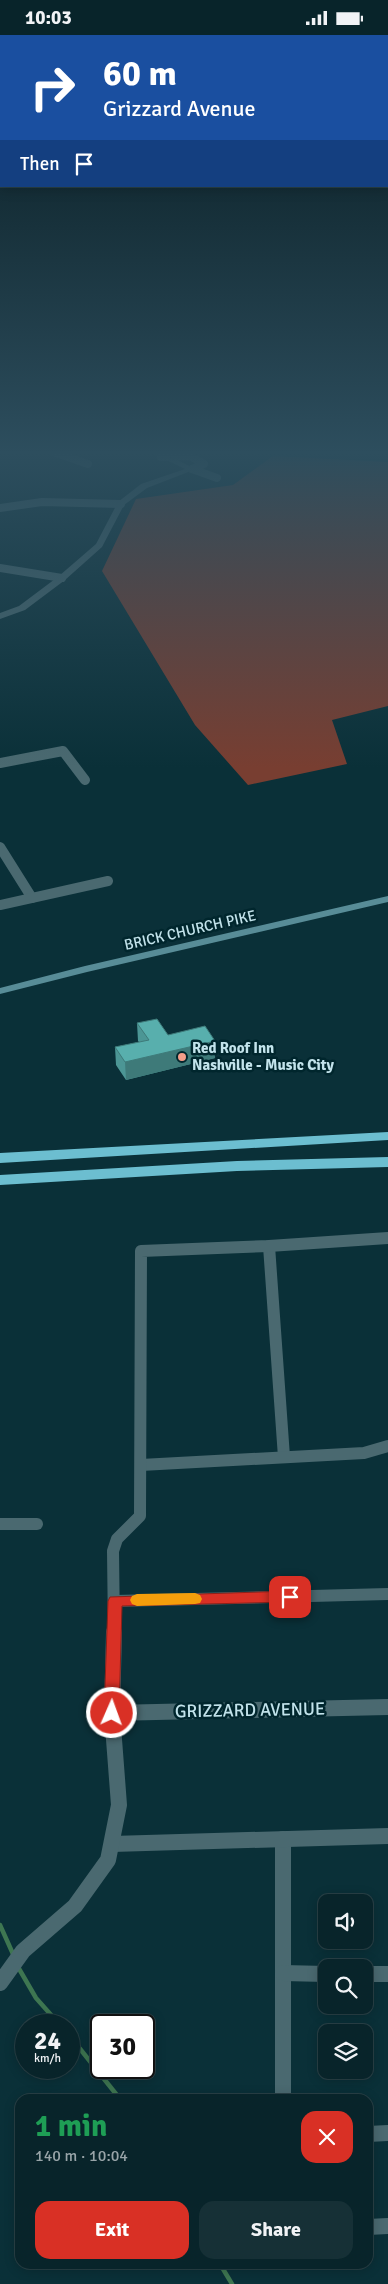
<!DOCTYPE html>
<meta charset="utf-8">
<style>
body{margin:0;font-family:Signika,sans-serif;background:#163036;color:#f1f3f6;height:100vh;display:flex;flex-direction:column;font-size:19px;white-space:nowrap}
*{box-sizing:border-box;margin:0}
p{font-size:16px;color:#98a4a8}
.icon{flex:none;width:28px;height:28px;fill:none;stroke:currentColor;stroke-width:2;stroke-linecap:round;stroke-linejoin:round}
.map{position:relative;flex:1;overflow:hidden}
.drawer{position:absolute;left:15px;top:2059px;width:358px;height:175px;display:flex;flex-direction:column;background:#08242a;border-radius:15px;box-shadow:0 2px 12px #0003,0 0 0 1px #294147}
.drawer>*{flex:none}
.banner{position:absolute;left:0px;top:0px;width:389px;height:152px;box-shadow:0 2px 12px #0003,0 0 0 1px #294147;background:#1a4fa0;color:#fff;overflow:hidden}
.buttons{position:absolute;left:318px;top:1859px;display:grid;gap:10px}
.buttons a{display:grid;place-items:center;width:55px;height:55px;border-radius:10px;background:#08242a;box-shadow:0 2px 12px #0003,0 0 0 1px #294147;font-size:25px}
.speed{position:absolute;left:15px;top:1979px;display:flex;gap:10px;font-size:25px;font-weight:700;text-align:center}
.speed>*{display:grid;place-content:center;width:65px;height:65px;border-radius:50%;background:#08242a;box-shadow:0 2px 12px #0003,0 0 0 1px #294147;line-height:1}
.speed small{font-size:12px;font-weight:400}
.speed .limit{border:2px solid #111;border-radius:8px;background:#fff;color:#111}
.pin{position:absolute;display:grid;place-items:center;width:42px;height:42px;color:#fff;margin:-21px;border-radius:10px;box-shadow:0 2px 8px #0006}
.me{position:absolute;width:55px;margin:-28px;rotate:2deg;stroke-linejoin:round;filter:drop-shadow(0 0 4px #0008)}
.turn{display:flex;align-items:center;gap:18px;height:105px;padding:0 20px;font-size:22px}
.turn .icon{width:65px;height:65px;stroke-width:2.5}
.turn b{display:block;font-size:35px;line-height:42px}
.then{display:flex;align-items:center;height:48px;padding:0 20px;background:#0003;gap:10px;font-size:19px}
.round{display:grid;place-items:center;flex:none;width:52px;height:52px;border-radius:15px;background:#163036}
.summary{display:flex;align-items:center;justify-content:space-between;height:85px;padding:0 20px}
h1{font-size:30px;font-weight:700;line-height:38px;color:#1e9e55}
.primary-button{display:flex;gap:10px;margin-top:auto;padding:10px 20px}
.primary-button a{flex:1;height:58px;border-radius:15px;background:#d93025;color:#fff;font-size:20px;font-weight:700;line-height:58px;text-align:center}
.primary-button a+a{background:#163036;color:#f1f3f6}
.status{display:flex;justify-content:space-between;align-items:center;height:35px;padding:0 25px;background:#08242a;direction:ltr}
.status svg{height:14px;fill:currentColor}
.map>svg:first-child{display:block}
.forest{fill:#783e31}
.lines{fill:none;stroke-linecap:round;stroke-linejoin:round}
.stream{stroke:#3e7651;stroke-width:4.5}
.minor-far3{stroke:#4a6970;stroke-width:8}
.minor-far2{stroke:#4a6970;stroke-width:10}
.minor-far1{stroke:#4a6970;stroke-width:12}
.minor{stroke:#4a6970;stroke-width:16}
.tertiary{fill:#4a6970;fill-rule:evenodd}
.secondary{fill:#588c97;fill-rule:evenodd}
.motorway{fill:#6cbed0;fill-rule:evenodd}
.wall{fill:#4c9695}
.shaded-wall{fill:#3e7a79}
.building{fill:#58afad;stroke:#3e7a79}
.route{fill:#d93025;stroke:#8d1f18}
.slow{fill:#f59e0b}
.poi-dot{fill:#f49e8a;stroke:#00262d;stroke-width:2}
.labels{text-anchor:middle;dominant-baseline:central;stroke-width:5;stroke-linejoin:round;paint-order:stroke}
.street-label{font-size:15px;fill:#c2e3eb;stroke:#00262d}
.poi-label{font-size:15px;font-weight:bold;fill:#c2e3eb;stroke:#00262d;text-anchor:start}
.near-street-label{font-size:18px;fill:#c2e3eb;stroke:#00262d}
</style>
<div class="status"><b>10:03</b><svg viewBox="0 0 49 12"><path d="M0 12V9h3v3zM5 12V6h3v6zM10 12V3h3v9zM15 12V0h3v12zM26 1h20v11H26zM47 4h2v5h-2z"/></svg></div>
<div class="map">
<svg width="388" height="2249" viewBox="0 0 388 2249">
<rect width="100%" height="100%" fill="#0a3038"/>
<polygon class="forest" points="273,421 388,427 388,671 332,685 347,729 248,750 195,690 102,536 136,464 233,450"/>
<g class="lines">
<g class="stream">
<polyline points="0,1890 13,1919"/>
<polyline points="18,1932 36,1963 60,1990"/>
<polyline points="69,2000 120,2064"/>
<polyline points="220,2229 232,2249"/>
</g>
<g class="minor-far3">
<polyline points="56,418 88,429"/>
<polyline points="161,422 190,421 204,429 192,434"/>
<polyline points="192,434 217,443"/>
<polyline points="0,473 42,467 121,469"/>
<polyline points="0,533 62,543"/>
</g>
<g class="minor-far2">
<polyline points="0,728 63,716 85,745"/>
<polyline points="0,812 32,863"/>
<polyline points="0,870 108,846"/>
</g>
<g class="minor-far1">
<polyline points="269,1211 284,1422"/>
<polyline points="141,1430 364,1418 388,1411"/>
<polyline points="0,1489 37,1489"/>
<polyline points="115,1566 388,1559"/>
<polyline points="114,1598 113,1516 117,1504 140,1481 141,1216 269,1211 388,1203"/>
</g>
<g class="minor">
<polyline points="112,1678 388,1672"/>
<polyline points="283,1804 283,2064"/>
<polyline points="112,1809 388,1801"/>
<polyline points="283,1938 326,1939"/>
<polyline points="364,1939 388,1939"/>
<polyline points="0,1948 23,1916 75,1871 108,1825 119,1770 112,1678 114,1597"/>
<polyline points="368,2099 388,2098"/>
<polyline points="368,2192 388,2191"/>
</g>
<polygon class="tertiary" points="152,418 162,418 196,434 147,453 124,470 102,512 65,545 25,575 0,584 0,578 19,571 59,541 96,509 118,467 141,449 185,434"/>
<polygon class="secondary" points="388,861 388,867 87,937 0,959 0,953 85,931"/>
<g class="motorway">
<polygon points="388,1097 388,1105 0,1128 0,1118"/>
<polygon points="388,1122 388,1132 237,1136 0,1150 0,1140 237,1126"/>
</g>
</g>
<polygon class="wall" points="137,988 215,1023 126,1045 116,1030 115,1012 139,1007 138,1006"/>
<polygon class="shaded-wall" points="215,1006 215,1023 126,1045 125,1027"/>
<polygon class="building" points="157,984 168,1000 205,991 215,1006 125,1027 115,1012 149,1005 137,988"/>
<linearGradient id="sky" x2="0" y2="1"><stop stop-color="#061a1f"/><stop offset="0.57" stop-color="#2d4e5e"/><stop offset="1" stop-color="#2d4e5e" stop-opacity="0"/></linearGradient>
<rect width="388" height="733" fill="url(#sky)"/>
<polygon class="route" points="290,1556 295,1558 298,1562 295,1565 290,1567 122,1571 119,1678 117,1682 112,1684 106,1682 104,1678 108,1566 110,1562"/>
<polygon class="slow" points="195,1558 200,1560 202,1564 200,1568 195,1569 137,1571 132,1569 130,1565 132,1561 137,1559"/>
<circle class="poi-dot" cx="182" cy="1022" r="5"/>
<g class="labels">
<g class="street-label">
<text transform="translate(190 895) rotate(-13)">BRICK CHURCH PIKE</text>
</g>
<g class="poi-label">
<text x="192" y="1013">Red Roof Inn<tspan x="192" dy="17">Nashville - Music City</tspan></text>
</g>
<g class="near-street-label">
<text transform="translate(250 1675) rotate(-1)">GRIZZARD AVENUE</text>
</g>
</g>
</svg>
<div class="buttons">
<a><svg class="icon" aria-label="sound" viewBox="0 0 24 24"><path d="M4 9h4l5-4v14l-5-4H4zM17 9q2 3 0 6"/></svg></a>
<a><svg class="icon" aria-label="search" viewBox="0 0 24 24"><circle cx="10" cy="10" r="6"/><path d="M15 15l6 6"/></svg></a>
<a><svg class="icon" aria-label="layers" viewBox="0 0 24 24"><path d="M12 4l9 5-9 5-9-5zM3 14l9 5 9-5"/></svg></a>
</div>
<div class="speed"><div>24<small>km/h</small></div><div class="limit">30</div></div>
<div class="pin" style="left:290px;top:1562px;background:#d93025"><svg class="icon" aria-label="arrive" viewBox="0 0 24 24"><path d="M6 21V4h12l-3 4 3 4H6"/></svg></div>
<svg class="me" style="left:112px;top:1678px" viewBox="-20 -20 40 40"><circle r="17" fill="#d93025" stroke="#fff" stroke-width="3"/><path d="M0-11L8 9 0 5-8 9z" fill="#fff"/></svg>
<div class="banner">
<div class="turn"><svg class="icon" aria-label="right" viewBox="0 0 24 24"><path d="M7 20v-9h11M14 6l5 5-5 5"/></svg><div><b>60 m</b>Grizzard Avenue</div></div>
<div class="then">Then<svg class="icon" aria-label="arrive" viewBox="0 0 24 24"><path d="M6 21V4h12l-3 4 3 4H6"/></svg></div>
</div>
<section class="drawer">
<div class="summary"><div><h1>1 min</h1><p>140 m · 10:04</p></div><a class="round" style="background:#d93025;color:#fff"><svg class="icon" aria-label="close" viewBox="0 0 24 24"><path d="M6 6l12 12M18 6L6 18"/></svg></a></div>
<div class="primary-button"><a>Exit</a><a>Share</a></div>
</section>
</div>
